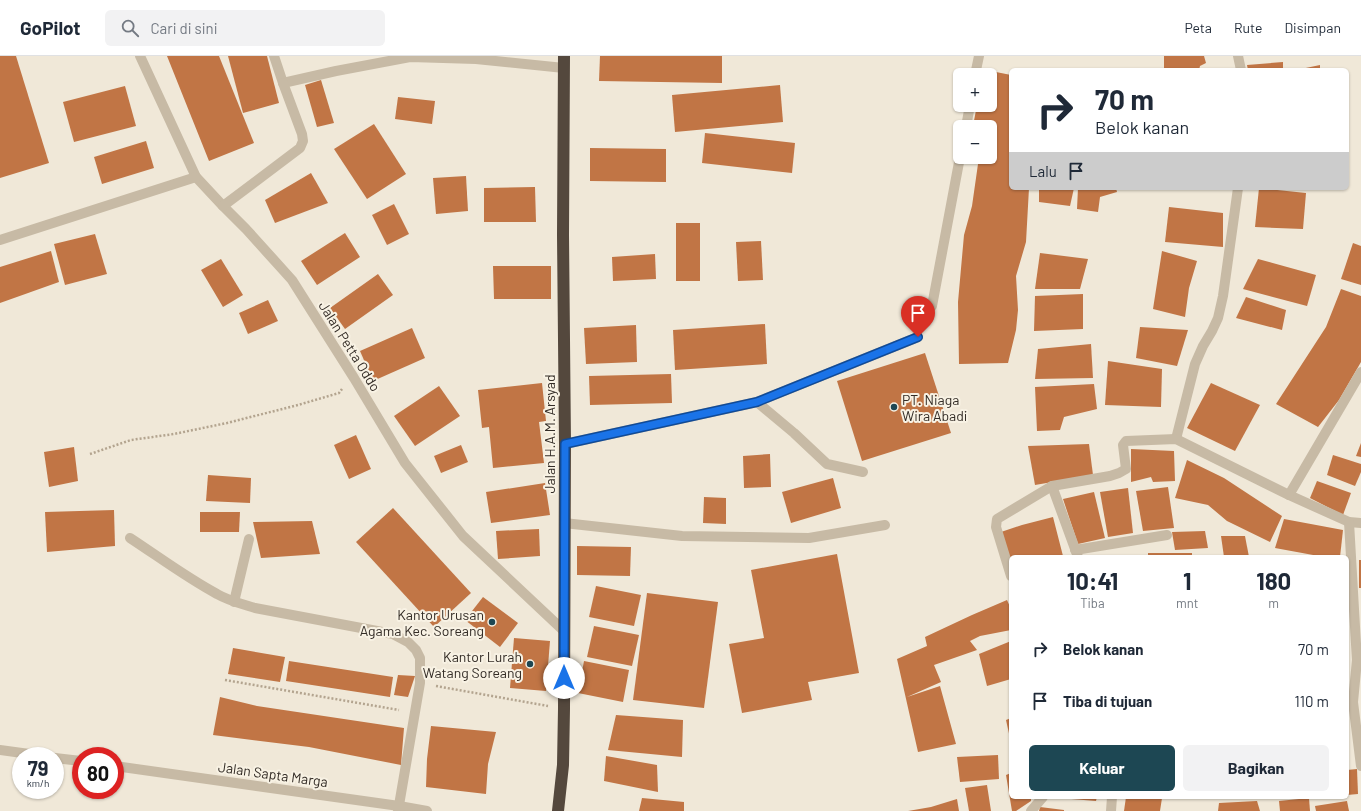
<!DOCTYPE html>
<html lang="id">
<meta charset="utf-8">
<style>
body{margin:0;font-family:Barlow,sans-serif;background:#f2f2f3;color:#1f2937;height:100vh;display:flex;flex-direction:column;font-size:15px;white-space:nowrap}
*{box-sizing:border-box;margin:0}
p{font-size:13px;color:#747a83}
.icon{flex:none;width:22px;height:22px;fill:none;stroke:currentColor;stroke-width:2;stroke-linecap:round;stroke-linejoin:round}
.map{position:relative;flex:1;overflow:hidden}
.drawer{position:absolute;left:1009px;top:499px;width:340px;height:244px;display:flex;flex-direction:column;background:#fff;border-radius:6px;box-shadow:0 1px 3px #0004}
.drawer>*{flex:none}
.hud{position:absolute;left:1009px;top:12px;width:340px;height:122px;border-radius:6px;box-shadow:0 1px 3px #0004;background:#fff;color:#1f2937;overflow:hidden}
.tools{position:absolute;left:953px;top:12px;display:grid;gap:8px}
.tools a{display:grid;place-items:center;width:44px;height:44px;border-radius:6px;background:#fff;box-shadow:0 1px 3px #0004;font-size:20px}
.speed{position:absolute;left:12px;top:691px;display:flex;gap:8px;font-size:20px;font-weight:700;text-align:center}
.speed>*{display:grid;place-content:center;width:52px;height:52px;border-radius:50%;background:#fff;box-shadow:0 1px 3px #0004;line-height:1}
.speed small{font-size:10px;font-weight:400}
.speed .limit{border:6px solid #d22;background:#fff;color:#111}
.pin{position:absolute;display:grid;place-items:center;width:34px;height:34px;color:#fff;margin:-41px -17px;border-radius:50% 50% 50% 0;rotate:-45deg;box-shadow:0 0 4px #0007}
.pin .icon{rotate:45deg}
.me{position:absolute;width:44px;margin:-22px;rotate:0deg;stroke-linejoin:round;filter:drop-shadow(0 0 3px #0008)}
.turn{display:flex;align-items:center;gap:14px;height:84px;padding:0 20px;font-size:18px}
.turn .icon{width:52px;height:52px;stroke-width:2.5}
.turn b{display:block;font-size:28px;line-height:34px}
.then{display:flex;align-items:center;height:38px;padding:0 20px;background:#0003;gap:8px;font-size:15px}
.eta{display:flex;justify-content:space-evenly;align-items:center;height:68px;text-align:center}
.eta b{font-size:24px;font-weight:700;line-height:28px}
.cta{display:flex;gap:8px;margin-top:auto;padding:8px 20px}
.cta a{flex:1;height:46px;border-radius:6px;background:#1d4753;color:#fff;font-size:16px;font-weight:700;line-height:46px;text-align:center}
.cta a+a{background:#f2f2f3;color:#1f2937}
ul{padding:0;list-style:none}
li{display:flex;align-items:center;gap:12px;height:52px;padding:0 20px}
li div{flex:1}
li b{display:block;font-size:15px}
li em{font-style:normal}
header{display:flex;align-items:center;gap:24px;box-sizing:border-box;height:56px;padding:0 20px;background:#fff;border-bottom:1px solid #e0e1e3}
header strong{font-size:19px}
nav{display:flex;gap:22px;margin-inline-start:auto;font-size:14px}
.search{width:280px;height:36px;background:#f2f2f3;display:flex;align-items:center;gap:10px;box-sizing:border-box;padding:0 14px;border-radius:6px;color:#747a83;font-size:15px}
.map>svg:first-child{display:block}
.building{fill:#c17545}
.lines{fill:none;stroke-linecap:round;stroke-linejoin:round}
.path{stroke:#b3a48f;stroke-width:2.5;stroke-dasharray:2 2;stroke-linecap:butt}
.minor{stroke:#c7baa5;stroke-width:10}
.highway{stroke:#54483d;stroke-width:12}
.route-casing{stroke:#114b97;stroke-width:10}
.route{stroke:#1a73e8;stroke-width:7}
.poi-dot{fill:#1d4753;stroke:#f8f2e4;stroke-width:1.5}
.labels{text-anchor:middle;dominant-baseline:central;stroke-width:4;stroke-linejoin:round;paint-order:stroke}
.street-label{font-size:14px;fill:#332c26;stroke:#f8f2e4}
.poi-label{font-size:14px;fill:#332c26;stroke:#f8f2e4;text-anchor:end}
</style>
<header>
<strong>GoPilot</strong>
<div class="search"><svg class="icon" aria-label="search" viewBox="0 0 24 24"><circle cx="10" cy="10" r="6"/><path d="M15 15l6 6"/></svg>Cari di sini</div>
<nav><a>Peta</a><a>Rute</a><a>Disimpan</a></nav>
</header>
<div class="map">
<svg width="1361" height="755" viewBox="0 0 1361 755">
<rect width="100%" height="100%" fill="#f0e8d8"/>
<g class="building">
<polygon points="0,0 16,0 49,107 0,122"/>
<polygon points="167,0 219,0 254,87 209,105"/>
<polygon points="228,0 267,0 279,47 243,57"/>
<polygon points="600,0 722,0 722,27 599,25"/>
<polygon points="1164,0 1204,0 1206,7 1200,10 1199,14 1164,14"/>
<polygon points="1283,6 1283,14 1248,14 1247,9"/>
<polygon points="1320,9 1320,14 1301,14 1301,13"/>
<polygon points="986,14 1011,19 1011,132 1029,132 1026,186 1016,220 1018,254 1016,274 1008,307 959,308 958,246 964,179 972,150 979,101 990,101 990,71 973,70 977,49 990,49 990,19 985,19"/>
<polygon points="321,24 334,67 317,71 305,29"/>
<polygon points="780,29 783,66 675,76 672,39"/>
<polygon points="125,30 136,70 74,86 63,46"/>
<polygon points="398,41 435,45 432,68 395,63"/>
<polygon points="374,68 406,118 367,143 334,93"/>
<polygon points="705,77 795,87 792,117 702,107"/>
<polygon points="146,85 154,112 102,128 94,101"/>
<polygon points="590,92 666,93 666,126 590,125"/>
<polygon points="311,117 328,147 275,167 265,144"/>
<polygon points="466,120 468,155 436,158 433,122"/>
<polygon points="535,131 536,166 484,166 484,132"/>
<polygon points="1039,132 1074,132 1070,150 1039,146"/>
<polygon points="1078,132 1116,132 1117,136 1100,141 1098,156 1077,153"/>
<polygon points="1259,132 1306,137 1303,173 1255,171"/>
<polygon points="394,148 409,178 387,189 372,159"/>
<polygon points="1169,151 1223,157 1223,191 1165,186"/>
<rect x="676" y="167" width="24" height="58"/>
<polygon points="345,177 360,201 317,229 301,205"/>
<polygon points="95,178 107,218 65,229 54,188"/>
<polygon points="761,185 763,224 738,225 736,186"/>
<polygon points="1353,187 1361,190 1361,229 1341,223"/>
<polygon points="51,195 59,226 0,247 0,211"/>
<polygon points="1162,195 1197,205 1189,232 1185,261 1153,253"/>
<polygon points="1040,197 1088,203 1080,233 1035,233"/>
<polygon points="655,198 656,223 613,225 612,201"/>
<polygon points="221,203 243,239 223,251 201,214"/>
<polygon points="1258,203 1316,219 1307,250 1243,233"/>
<polygon points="493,210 551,210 551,243 494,243"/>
<polygon points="378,218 393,239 345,273 330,252"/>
<polygon points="1341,233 1361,240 1361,306 1339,344 1318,371 1276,348 1326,271"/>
<polygon points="1083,238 1083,273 1034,275 1035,240"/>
<polygon points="1246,241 1286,254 1282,274 1236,262"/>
<polygon points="268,244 278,265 248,278 239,257"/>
<polygon points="765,268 767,308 675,314 673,274"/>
<polygon points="636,269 637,306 586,308 584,272"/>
<polygon points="1140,271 1188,274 1177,310 1136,302"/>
<polygon points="412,272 425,302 373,325 360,295"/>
<polygon points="1091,288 1093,322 1035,323 1038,293"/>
<polygon points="925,297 951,377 862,405 837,325"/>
<polygon points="1108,305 1162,313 1161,351 1105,349"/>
<polygon points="671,318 672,347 590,349 589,320"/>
<polygon points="542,327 546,365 539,366 544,407 493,412 489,371 482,372 478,334"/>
<polygon points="1211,327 1260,349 1235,395 1187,372"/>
<polygon points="1094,328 1097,353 1064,361 1060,374 1037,375 1035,331"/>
<polygon points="439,330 460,360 415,390 394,360"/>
<polygon points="356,379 371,413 349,423 334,389"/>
<polygon points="1361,387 1361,401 1356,400"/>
<polygon points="1089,388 1093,419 1035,429 1028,390"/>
<polygon points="461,389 468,406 441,417 434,400"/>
<polygon points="74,391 78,425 49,431 44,396"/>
<polygon points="1131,393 1174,395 1175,425 1153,426 1151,421 1131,426"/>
<polygon points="770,398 771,431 744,432 743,400"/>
<polygon points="1333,399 1361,408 1361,416 1355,430 1327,419"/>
<polygon points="1187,404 1224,422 1282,460 1270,486 1227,465 1208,449 1175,442"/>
<polygon points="208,419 251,422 250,447 206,445"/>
<polygon points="833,422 841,452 791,467 782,436"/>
<polygon points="1317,425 1351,437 1343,459 1310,442"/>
<polygon points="545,427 550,459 491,467 486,436"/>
<polygon points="1168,431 1174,472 1143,475 1136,435"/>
<polygon points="1128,432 1133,477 1108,481 1100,436"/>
<polygon points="1094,436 1105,482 1078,488 1063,443"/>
<polygon points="704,441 726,442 726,468 703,467"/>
<polygon points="393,452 471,537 434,571 356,486"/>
<polygon points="114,454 115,490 47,496 45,456"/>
<polygon points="200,456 240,456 239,476 200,476"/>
<polygon points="1053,461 1063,500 1058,501 1011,501 1011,509 1001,476 1022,469"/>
<polygon points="1284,463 1343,474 1340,501 1324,501 1275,492"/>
<polygon points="312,465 320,498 261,502 253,466"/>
<polygon points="539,473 540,500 498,503 496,475"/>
<polygon points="1205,475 1208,492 1175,494 1172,476"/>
<polygon points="1221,480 1245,480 1249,501 1224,501"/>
<polygon points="577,490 631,491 630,520 577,519"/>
<rect x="1148" y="497" width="44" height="4"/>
<polygon points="837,498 859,617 808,626 812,644 742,657 729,588 764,582 751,514"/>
<rect x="1359" y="504" width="2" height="28"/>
<polygon points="596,530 641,539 634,570 589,561"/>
<polygon points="647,537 718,546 704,652 633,644"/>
<polygon points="483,541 518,567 500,591 465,564"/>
<polygon points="1007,544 1011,553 1011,574 980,580 970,585 977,594 934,609 941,626 907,641 940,630 956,688 918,696 897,603 927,590 925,581 972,559"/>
<polygon points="594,570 639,579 632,610 587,601"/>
<polygon points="514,582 550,585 546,635 510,632"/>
<polygon points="1011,585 1011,623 987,630 979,598"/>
<polygon points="233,592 285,601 280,626 228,618"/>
<polygon points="289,605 393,621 390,641 286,625"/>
<polygon points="584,605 629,614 623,646 578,637"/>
<polygon points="398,619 415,620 408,641 394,639"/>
<polygon points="220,641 257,650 404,672 401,709 309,691 213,679"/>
<polygon points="616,659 683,664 682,701 608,694"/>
<polygon points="1011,662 1011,682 1010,682 1006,664"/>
<polygon points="431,670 496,676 488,708 486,738 426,731 427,703"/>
<polygon points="998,699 999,723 960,726 957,701"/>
<polygon points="606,700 657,709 658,736 604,725"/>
<polygon points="1357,713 1358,738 1347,739 1347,714"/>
<polygon points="1011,717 1011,741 1031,741 1031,745 1016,755 1012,755 1006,719"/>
<polygon points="987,729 991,755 969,755 965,732"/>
<polygon points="1059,741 1097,741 1096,745 1059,742"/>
<polygon points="1126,741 1162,742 1160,755 1124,755"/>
<polygon points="642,742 684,746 684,755 639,755"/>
<polygon points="1309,742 1310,755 1280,755 1279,745"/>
<polygon points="957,743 959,755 908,755 931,751"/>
<polygon points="1257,745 1260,755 1218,755 1219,747"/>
<polygon points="1347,745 1349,755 1316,755 1315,750"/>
<polygon points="1040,751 1064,754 1064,755 1039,755"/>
</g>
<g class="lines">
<g class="path">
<polyline points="90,398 131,384 174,378 227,367 298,349 339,337 342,333"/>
<polyline points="225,624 399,654"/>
<polyline points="436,630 548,650"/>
</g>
<g class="minor">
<polyline points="140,0 196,121 223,150 246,173 292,224 354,322 405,407 463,480 564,575"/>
<polyline points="274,0 283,27 336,15 410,1 476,3 564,12"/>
<polyline points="1238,0 1241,14"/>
<polyline points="975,19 979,0"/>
<polyline points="966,71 970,49"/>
<polyline points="223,150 300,92 303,85 302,78 283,27"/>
<polyline points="0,184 196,121"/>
<polyline points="932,250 960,101"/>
<polyline points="1361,316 1289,439 1349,466 1361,467"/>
<polyline points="757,346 794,377 827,408 863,416"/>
<polyline points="1176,383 1195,308 1203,290 1212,275 1218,262 1223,240 1238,132"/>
<polyline points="565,388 757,346 918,281"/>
<polyline points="1349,466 1356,588 1357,604 1353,646 1361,710"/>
<polyline points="564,467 682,480 809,482 885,469"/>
<path d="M130,482C159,501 187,522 217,538C229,545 242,548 255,552L393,578L408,586L416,594L420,602V627L398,755"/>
<polyline points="1075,494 1167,479"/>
<polyline points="1078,501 1052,430 1110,420 1119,417 1126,413 1123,389 1126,385 1176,383 1289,439"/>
<polyline points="1011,520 996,471 997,463 1052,430"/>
<polyline points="234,546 249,483"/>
<polyline points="0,694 44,700"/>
<polyline points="55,702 81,705"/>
<polyline points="115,710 399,750 427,755"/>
<polyline points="1031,755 1043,741"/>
<polyline points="1111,755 1112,741"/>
</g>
<polyline class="highway" points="558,755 563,709 564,653 565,388 563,179 564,0"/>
</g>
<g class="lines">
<g class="route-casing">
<polyline id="route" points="564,622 565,388 757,346 918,281"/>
</g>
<use href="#route" class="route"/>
</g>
<g class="poi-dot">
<circle cx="894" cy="351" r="4"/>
<circle cx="492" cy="566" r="4"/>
<circle cx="530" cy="608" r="4"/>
</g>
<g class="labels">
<g class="street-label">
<text transform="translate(350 290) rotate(58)">Jalan Petta Oddo</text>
<text transform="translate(549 378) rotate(-90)">Jalan H.A.M. Arsyad</text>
<text transform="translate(273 718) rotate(8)">Jalan Sapta Marga</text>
</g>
<g class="poi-label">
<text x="902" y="343" text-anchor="start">PT. Niaga<tspan x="902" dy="16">Wira Abadi</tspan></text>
<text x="484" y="558">Kantor Urusan<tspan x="484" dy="16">Agama Kec. Soreang</tspan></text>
<text x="522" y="600">Kantor Lurah<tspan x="522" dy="16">Watang Soreang</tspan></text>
</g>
</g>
</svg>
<div class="tools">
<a>+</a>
<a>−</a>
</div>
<div class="speed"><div>79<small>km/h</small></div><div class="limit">80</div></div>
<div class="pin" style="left:918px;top:281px;background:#d93025"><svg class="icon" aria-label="arrive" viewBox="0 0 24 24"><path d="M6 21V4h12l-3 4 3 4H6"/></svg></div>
<svg class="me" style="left:564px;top:622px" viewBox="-20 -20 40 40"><circle r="19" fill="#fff"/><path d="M0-13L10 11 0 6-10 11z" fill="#1a73e8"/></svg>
<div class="hud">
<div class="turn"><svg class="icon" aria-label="right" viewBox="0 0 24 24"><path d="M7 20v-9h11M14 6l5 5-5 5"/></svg><div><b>70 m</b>Belok kanan</div></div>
<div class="then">Lalu<svg class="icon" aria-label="arrive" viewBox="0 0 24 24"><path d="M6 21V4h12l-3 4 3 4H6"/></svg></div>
</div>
<section class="drawer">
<div class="eta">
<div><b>10:41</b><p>Tiba</p></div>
<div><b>1</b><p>mnt</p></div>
<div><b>180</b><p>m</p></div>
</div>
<ul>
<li><svg class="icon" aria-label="right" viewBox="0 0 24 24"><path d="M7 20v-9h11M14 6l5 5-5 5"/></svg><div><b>Belok kanan</b></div><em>70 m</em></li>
<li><svg class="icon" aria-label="arrive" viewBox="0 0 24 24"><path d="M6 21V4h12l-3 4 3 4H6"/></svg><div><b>Tiba di tujuan</b></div><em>110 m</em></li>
</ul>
<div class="cta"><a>Keluar</a><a>Bagikan</a></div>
</section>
</div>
